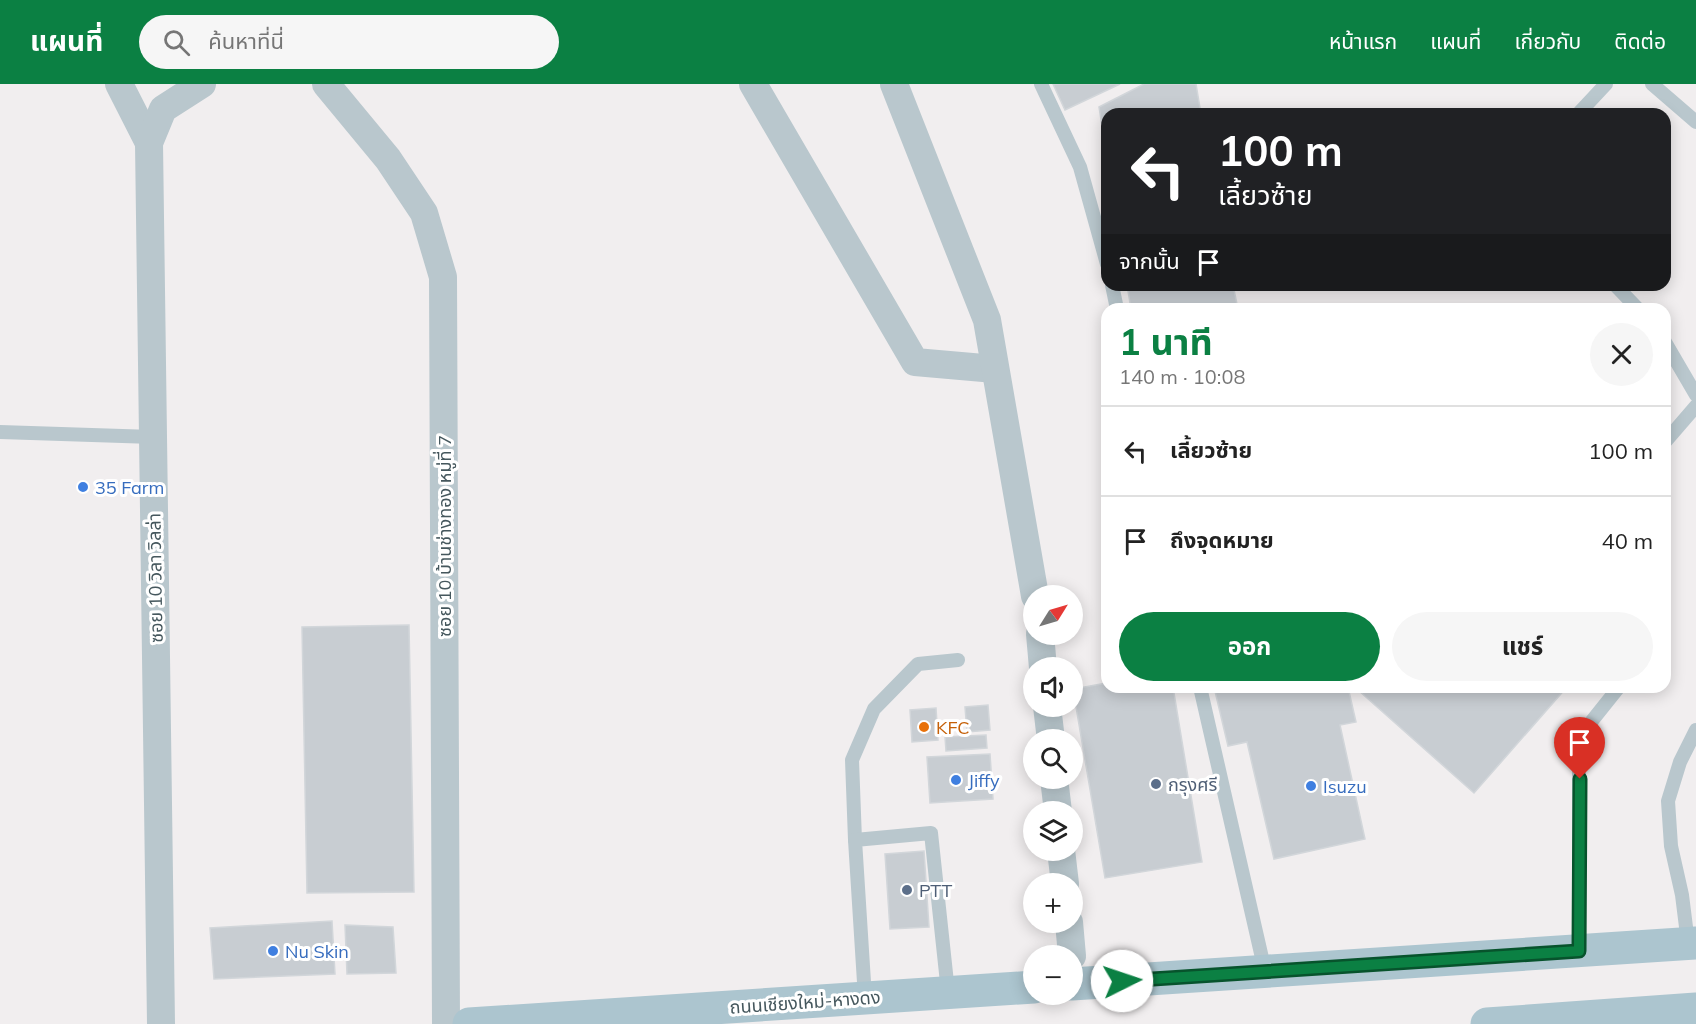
<!DOCTYPE html>
<html lang="th">
<meta charset="utf-8">
<style>
body{margin:0;font-family:Mulish,"Noto Sans Thai",sans-serif;background:#f6f6f6;color:#222;height:100vh;display:flex;flex-direction:column;font-size:22px;white-space:nowrap}
*{box-sizing:border-box;margin:0}
p{font-size:20px;color:#767676}
.icon{flex:none;width:33px;height:33px;fill:none;stroke:currentColor;stroke-width:2;stroke-linecap:round;stroke-linejoin:round}
.map{position:relative;flex:1;overflow:hidden}
.panel{position:absolute;left:1101px;top:219px;width:570px;height:390px;display:flex;flex-direction:column;background:#fff;border-radius:18px;box-shadow:0 3px 15px #0003}
.panel>*{flex:none}
.banner{position:absolute;left:1101px;top:24px;width:570px;height:183px;border-radius:18px;box-shadow:0 3px 15px #0003;background:#202124;color:#fff;overflow:hidden}
.needle{width:39px;rotate:53deg}
.buttons{position:absolute;left:1023px;top:501px;display:grid;gap:12px}
.buttons a{display:grid;place-items:center;width:60px;height:60px;border-radius:50%;background:#fff;box-shadow:0 3px 15px #0003;font-size:30px}
.pin{position:absolute;display:grid;place-items:center;width:51px;height:51px;color:#fff;margin:-62px -26px;border-radius:50% 50% 50% 0;rotate:-45deg;box-shadow:0 0 6px #0007}
.pin .icon{rotate:45deg}
.me{position:absolute;width:66px;margin:-33px;rotate:86deg;stroke-linejoin:round;filter:drop-shadow(0 0 4px #0008)}
.turn{display:flex;align-items:center;gap:21px;height:126px;padding:0 18px;font-size:27px}
.turn .icon{width:78px;height:78px;stroke-width:2.5}
.turn b{display:block;font-size:42px;line-height:51px}
.then{display:flex;align-items:center;height:57px;padding:0 18px;background:#0003;gap:12px;font-size:22px}
.round{display:grid;place-items:center;flex:none;width:63px;height:63px;border-radius:32px;background:#f6f6f6}
.overview{display:flex;align-items:center;justify-content:space-between;height:102px;padding:0 18px}
h1{font-size:36px;font-weight:700;line-height:45px;color:#0b8043}
.primary-button{display:flex;gap:12px;margin-top:auto;padding:12px 18px}
.primary-button a{flex:1;height:69px;border-radius:36px;background:#0b8043;color:#fff;font-size:24px;font-weight:700;line-height:69px;text-align:center}
.primary-button a+a{background:#f6f6f6;color:#222}
ul{padding:0;list-style:none}
li{display:flex;align-items:center;gap:18px;height:90px;padding:0 18px;border-top:2px solid #e0e0e0}
li div{flex:1}
li b{display:block;font-size:22px}
li em{font-style:normal}
header{display:flex;align-items:center;gap:36px;box-sizing:border-box;height:84px;padding:0 30px;background:#0b8043;color:#fff}
header strong{font-size:28px}
nav{display:flex;gap:33px;margin-inline-start:auto;font-size:21px}
.search{width:420px;height:54px;background:#f6f6f6;display:flex;align-items:center;gap:15px;box-sizing:border-box;padding:0 21px;border-radius:33px;color:#767676;font-size:22px}
.map>svg:first-child{display:block}
.building{fill:#c8cdd2;stroke:#d2d6da;stroke-width:1.5}
.lines{fill:none;stroke-linecap:round;stroke-linejoin:round}
.lane{stroke:#b9c7cd;stroke-width:14}
.street{stroke:#b9c7cd;stroke-width:28}
.primary{stroke:#acc5cf;stroke-width:33}
.route-casing{stroke:#07532c;stroke-width:15}
.route{stroke:#0b8043;stroke-width:10}
.shop-dot{fill:#3f7fe0;stroke:#fff;stroke-width:2}
.food-dot{fill:#e8710a;stroke:#fff;stroke-width:2}
.service-dot{fill:#5c6f8a;stroke:#fff;stroke-width:2}
.labels{text-anchor:middle;dominant-baseline:central;stroke-width:6;stroke-linejoin:round;paint-order:stroke}
.shop-label{font-size:18px;fill:#366cbe;stroke:#fff;text-anchor:start}
.street-label{font-size:18px;fill:#45575d;stroke:#fff}
.food-label{font-size:18px;fill:#c56008;stroke:#fff;text-anchor:start}
.service-label{font-size:18px;fill:#4e5e75;stroke:#fff;text-anchor:start}
</style>
<header>
<strong>แผนที่</strong>
<div class="search"><svg class="icon" aria-label="search" viewBox="0 0 24 24"><circle cx="10" cy="10" r="6"/><path d="M15 15l6 6"/></svg>ค้นหาที่นี่</div>
<nav><a>หน้าแรก</a><a>แผนที่</a><a>เกี่ยวกับ</a><a>ติดต่อ</a></nav>
</header>
<div class="map">
<svg width="1696" height="940" viewBox="0 0 1696 940">
<rect width="100%" height="100%" fill="#f1eeef"/>
<g class="building">
<polygon points="1053,0 1120,0 1065,26"/>
<polygon points="1144,0 1196,0 1201,30 1107,30 1107,74 1099,23"/>
<polygon points="1127,201 1233,201 1238,225 1131,225"/>
<polygon points="409,541 414,808 307,809 302,543"/>
<polygon points="1107,599 1107,603 1173,603 1202,778 1105,794 1073,605"/>
<polygon points="1214,603 1348,603 1356,638 1340,641 1365,755 1274,775 1247,658 1228,662"/>
<polygon points="1361,603 1567,603 1474,709 1358,606"/>
<polygon points="988,621 990,646 967,648 965,623"/>
<polygon points="936,624 938,656 912,658 910,626"/>
<polygon points="986,651 987,664 946,667 945,653"/>
<polygon points="990,670 993,715 930,719 927,673"/>
<polygon points="924,767 929,843 890,845 885,770"/>
<polygon points="332,837 335,890 214,895 210,844"/>
<polygon points="345,841 393,843 396,889 347,890"/>
</g>
<g class="lines">
<g class="lane">
<polyline points="1041,0 1080,83 1107,180"/>
<polyline points="1652,0 1696,38"/>
<polyline points="1578,30 1606,0"/>
<polyline points="1112,201 1117,225"/>
<polyline points="1615,201 1638,225"/>
<polyline points="1665,258 1696,311"/>
<polyline points="0,348 153,353"/>
<polyline points="1665,358 1696,322"/>
<polyline points="1200,603 1265,887"/>
<polyline points="855,756 852,676 874,625 918,580 958,576"/>
<polyline points="1688,859 1682,811 1671,762 1668,717 1680,678 1696,646"/>
<polyline points="1579,867 1579,653 1619,603"/>
<polyline points="865,914 855,756 931,749 948,908"/>
</g>
<g class="street">
<polyline points="119,0 149,59"/>
<polyline points="326,0 388,75 424,129 443,193 446,940"/>
<polyline points="753,0 915,278 995,285"/>
<polyline points="894,0 987,236 1035,512"/>
<polyline points="1040,550 1043,584"/>
<polyline points="1047,622 1051,656"/>
<polyline points="1054,694 1058,728"/>
<polyline points="1061,766 1065,800"/>
<polyline points="1069,838 1072,872"/>
<polyline points="161,940 149,59 163,25 202,0"/>
</g>
<g class="primary">
<polyline points="1072,900 1696,859"/>
<polyline points="469,940 1034,903"/>
<polyline points="1487,940 1696,925"/>
</g>
</g>
<g class="lines">
<g class="route-casing">
<polyline id="route" points="1122,897 1579,867 1580,695"/>
</g>
<use href="#route" class="route"/>
</g>
<g class="shop-dot">
<circle cx="83" cy="403" r="6"/>
<circle cx="956" cy="696" r="6"/>
<circle cx="1311" cy="702" r="6"/>
<circle cx="273" cy="867" r="6"/>
</g>
<circle class="food-dot" cx="924" cy="643" r="6"/>
<g class="service-dot">
<circle cx="1156" cy="700" r="6"/>
<circle cx="907" cy="806" r="6"/>
</g>
<g class="labels">
<g class="shop-label">
<text x="95" y="403">35 Farm</text>
<text x="968" y="696">Jiffy</text>
<text x="1323" y="702">Isuzu</text>
<text x="285" y="867">Nu Skin</text>
</g>
<g class="street-label">
<text transform="translate(444 452) rotate(-90)">ซอย 10 บ้านช่างทอง หมู่ที่ 7</text>
<text transform="translate(155 494) rotate(-91)">ซอย 10 วิลา วิลล่า</text>
<text transform="translate(805 918) rotate(-4)">ถนนเชียงใหม่-หางดง</text>
</g>
<g class="food-label">
<text x="936" y="643">KFC</text>
</g>
<g class="service-label">
<text x="1168" y="700">กรุงศรี</text>
<text x="919" y="806">PTT</text>
</g>
</g>
</svg>
<div class="buttons">
<a><svg class="needle" viewBox="-14 -14 28 28"><path d="M0-13l5 13h-10z" fill="#e53935"/><path d="M0 13l5-13h-10z" fill="#767676"/></svg></a>
<a><svg class="icon" aria-label="sound" viewBox="0 0 24 24"><path d="M4 9h4l5-4v14l-5-4H4zM17 9q2 3 0 6"/></svg></a>
<a><svg class="icon" aria-label="search" viewBox="0 0 24 24"><circle cx="10" cy="10" r="6"/><path d="M15 15l6 6"/></svg></a>
<a><svg class="icon" aria-label="layers" viewBox="0 0 24 24"><path d="M12 4l9 5-9 5-9-5zM3 14l9 5 9-5"/></svg></a>
<a>+</a>
<a>−</a>
</div>
<div class="pin" style="left:1580px;top:695px;background:#d93025"><svg class="icon" aria-label="arrive" viewBox="0 0 24 24"><path d="M6 21V4h12l-3 4 3 4H6"/></svg></div>
<svg class="me" style="left:1122px;top:897px" viewBox="-20 -20 40 40"><circle r="19" fill="#fff"/><path d="M0-13L10 11 0 6-10 11z" fill="#0b8043"/></svg>
<div class="banner">
<div class="turn"><svg class="icon" aria-label="left" viewBox="0 0 24 24"><path d="M17 20v-9H6M10 6l-5 5 5 5"/></svg><div><b>100 m</b>เลี้ยวซ้าย</div></div>
<div class="then">จากนั้น<svg class="icon" aria-label="arrive" viewBox="0 0 24 24"><path d="M6 21V4h12l-3 4 3 4H6"/></svg></div>
</div>
<section class="panel">
<div class="overview"><div><h1>1 นาที</h1><p>140 m · 10:08</p></div><a class="round"><svg class="icon" aria-label="close" viewBox="0 0 24 24"><path d="M6 6l12 12M18 6L6 18"/></svg></a></div>
<ul>
<li><svg class="icon" aria-label="left" viewBox="0 0 24 24"><path d="M17 20v-9H6M10 6l-5 5 5 5"/></svg><div><b>เลี้ยวซ้าย</b></div><em>100 m</em></li>
<li><svg class="icon" aria-label="arrive" viewBox="0 0 24 24"><path d="M6 21V4h12l-3 4 3 4H6"/></svg><div><b>ถึงจุดหมาย</b></div><em>40 m</em></li>
</ul>
<div class="primary-button"><a>ออก</a><a>แชร์</a></div>
</section>
</div>
